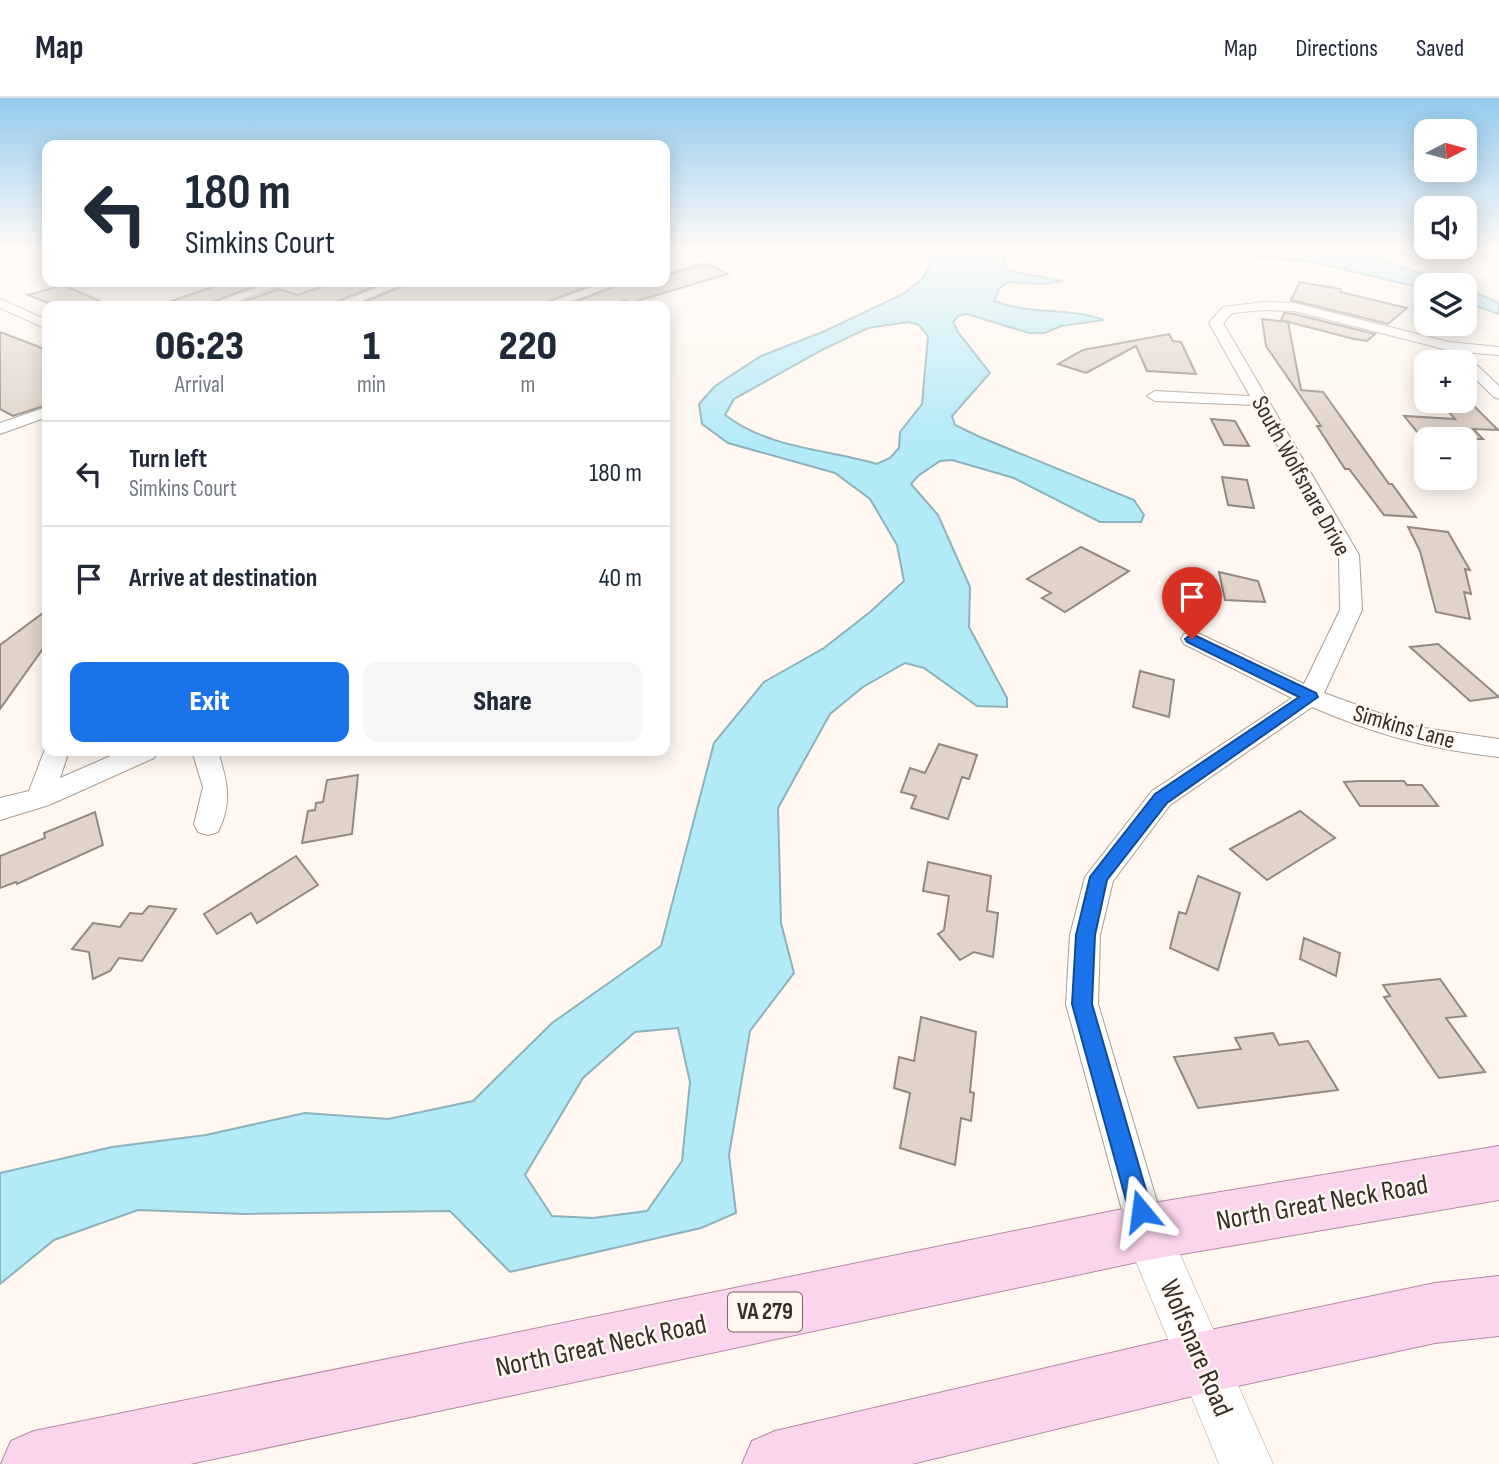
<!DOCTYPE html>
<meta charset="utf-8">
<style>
body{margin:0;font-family:"Sofia Sans Condensed",sans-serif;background:#f6f6f7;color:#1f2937;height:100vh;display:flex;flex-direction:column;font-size:26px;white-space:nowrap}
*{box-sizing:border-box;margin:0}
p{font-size:23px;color:#747a83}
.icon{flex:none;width:38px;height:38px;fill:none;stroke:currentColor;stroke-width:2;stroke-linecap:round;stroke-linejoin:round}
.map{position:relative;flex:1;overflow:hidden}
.panel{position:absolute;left:42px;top:203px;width:628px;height:455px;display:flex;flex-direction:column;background:#fff;border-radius:14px;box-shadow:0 4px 18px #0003}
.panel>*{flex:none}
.top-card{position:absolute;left:42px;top:42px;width:628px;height:147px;border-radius:14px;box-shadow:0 4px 18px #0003;background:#fff;color:#1f2937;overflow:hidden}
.needle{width:46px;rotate:84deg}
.tools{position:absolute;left:1414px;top:21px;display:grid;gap:14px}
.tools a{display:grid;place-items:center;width:63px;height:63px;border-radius:14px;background:#fff;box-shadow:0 4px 18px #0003;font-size:35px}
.pin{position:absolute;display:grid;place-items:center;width:60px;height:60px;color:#fff;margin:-72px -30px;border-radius:50% 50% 50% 0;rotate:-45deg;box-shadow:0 0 7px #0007}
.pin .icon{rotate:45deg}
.me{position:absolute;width:77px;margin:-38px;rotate:344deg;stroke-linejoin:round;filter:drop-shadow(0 0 5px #0008)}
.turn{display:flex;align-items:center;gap:24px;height:147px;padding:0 28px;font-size:32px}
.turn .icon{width:91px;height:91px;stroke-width:2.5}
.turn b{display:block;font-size:49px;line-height:60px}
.eta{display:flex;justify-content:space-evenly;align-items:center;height:119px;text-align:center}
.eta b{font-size:42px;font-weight:800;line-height:49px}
.cta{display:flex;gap:14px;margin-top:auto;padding:14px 28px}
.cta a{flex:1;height:80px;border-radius:14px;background:#1a73e8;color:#fff;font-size:28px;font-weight:800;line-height:80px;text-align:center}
.cta a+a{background:#f6f6f7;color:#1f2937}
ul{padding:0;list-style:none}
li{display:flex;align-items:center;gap:21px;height:105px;padding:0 28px;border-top:2px solid #e0e1e3}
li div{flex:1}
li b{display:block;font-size:26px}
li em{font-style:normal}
header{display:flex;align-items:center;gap:42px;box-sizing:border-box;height:98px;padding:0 35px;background:#fff;border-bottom:2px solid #e0e1e3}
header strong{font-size:33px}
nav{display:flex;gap:38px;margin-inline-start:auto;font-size:24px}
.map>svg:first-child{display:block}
.water{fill:#b3eaf7;stroke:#8db2ba;stroke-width:2;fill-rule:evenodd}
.building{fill:#e0d3c8;stroke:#94887f;stroke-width:2}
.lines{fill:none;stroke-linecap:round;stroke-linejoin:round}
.minor-casing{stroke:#a89c92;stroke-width:2}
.tertiary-casing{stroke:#a89c92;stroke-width:1}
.primary-casing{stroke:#b389a3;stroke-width:2}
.minor{fill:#fff;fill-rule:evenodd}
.tertiary{fill:#fff;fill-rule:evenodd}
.primary{fill:#fbd5ee;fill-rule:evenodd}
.route{fill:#1a73e8;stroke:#114b97;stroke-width:2}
.labels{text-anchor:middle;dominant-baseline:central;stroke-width:5;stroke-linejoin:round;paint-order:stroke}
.shield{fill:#fff7f0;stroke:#716b66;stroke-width:2}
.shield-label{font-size:23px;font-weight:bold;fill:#342f2b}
.street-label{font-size:24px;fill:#342f2b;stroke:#fff7f0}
.near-street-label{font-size:28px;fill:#342f2b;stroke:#fff7f0}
</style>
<header>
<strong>Map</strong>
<nav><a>Map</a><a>Directions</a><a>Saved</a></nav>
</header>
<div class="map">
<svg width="1499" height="1366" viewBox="0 0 1499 1366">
<rect width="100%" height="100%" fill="#fff7f0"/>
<g class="water">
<path d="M929,152H1007L1004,162L1006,172L1063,183L1042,186L1008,184L999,191L994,203C1030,217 1069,209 1104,222L1061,228L1045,235H1029L967,216L958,218L953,224L958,234L990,275L952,318L955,327L980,339L1134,402L1144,417L1141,424H1100L1014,380L952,362L940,363L918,378L911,386L938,417L970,489L969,529L1007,600V609L977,608L924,570L905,565L863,589L830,616L778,710L781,825L794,875L750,933L729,1057L736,1115L701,1130L510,1174L450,1113L244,1116L138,1112L54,1142L0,1186V1075L112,1049L206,1037L305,1015L388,1021L473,1003L552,925L661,848L714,645L764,584L824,550L870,514L904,483L897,447L870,401L835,375L728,345L702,326L699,306L715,288L761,258L825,233L903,196L923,180L931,166ZM908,224L919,227L928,238L922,306L900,334L899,350L890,360L877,366C826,351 770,351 725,317L734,301L824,251L868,230ZM678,930L690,984L682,1063L647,1113L593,1120L552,1118L525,1077L583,980L635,934Z"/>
<polygon points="1225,152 1310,152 1345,156 1361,152 1391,152 1380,159 1381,162 1456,187 1426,187 1426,191 1314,164 1255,159"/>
<polygon points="1465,190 1499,205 1499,216 1465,204"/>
</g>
<g class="building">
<polygon points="707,166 728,176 630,205 625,202 612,208 565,208 626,184 665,184 665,177"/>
<polygon points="227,184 262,185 202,208 166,208 166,205"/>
<polygon points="336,184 385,184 326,208 231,208 279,191 297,197"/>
<polygon points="412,184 599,184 536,208 355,208"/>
<polygon points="1300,184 1341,191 1340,194 1407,210 1388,226 1291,202"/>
<polygon points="63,187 111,208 56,208 28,197"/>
<polygon points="1284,215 1294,216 1375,236 1367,243 1354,241 1281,222"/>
<polygon points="1262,221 1288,224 1301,292 1323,294 1389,386 1392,386 1416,419 1384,417 1349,371 1345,371 1317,328 1321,328 1266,248"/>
<polygon points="0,234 47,252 47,307 13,318 0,311"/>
<polygon points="1169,236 1173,243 1181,244 1196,276 1147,273 1136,248 1086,275 1058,266 1083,252"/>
<polygon points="1439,303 1469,303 1498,332 1473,331 1483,341 1423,341 1404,318 1455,321"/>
<polygon points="1211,321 1235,323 1249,348 1224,347"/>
<polygon points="1222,379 1247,382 1254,410 1228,407"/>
<polygon points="1408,429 1448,434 1470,472 1465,471 1471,496 1464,494 1470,521 1436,514 1420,453"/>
<polygon points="1081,449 1129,473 1065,514 1042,500 1051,495 1027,481"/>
<polygon points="1219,474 1258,483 1265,504 1225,502"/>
<polygon points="47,512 47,545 0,611 0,547"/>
<polygon points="1438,546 1499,599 1470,603 1410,549"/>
<polygon points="1140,573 1174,582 1169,619 1133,609"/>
<polygon points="939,646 977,657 969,681 962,679 948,721 911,710 916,698 901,694 910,670 925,675"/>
<polygon points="358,677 352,736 302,745 308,713 315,712 316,705 323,704 327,682"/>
<polygon points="1361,683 1404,683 1407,687 1422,687 1438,708 1360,708 1344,684"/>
<polygon points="1300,713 1335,740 1267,782 1230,751"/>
<polygon points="95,714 103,747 17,786 16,784 0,790 0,758 45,740 44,735"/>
<polygon points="296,758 318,787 257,825 251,815 217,836 204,816"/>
<polygon points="928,764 991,778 987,813 998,815 993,859 974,854 960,862 938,836 944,832 949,798 923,793"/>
<polygon points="1198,778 1240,795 1218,872 1170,850 1179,814 1186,816"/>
<polygon points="149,808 176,811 142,863 119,860 110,873 93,881 89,854 72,851 93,825 120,829 130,815 142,816"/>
<polygon points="1304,840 1340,855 1336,878 1300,861"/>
<polygon points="1440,881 1466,918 1446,920 1485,974 1439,980 1384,899 1390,898 1383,887"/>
<polygon points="921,919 976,934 970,994 974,995 971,1023 961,1020 955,1067 900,1050 910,995 894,990 899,959 914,963"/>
<polygon points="1273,935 1279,947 1308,943 1338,992 1198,1010 1174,959 1241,951 1235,940"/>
</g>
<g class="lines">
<g class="minor-casing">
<g id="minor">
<polygon points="727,152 745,152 665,175 665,167"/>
<polygon points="272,184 289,184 224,208 205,208"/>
<polygon points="392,184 409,184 348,208 329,208"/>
<polygon points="606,184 623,184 558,208 539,208"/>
<polygon points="0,201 47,222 47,231 0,210"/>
<path d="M1264,204L1294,205L1449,244L1499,249V257L1463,254L1499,288V301L1494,299L1465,271V264H1458L1444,251L1294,213L1264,212L1232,215L1223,225L1359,457L1362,512L1324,595L1417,629L1499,641V659C1429,651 1377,637 1312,609L1170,707L1113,783L1100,837L1098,906L1166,1134L1161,1148L1147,1153L1133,1148L1128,1134L1066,906L1070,837L1085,779L1152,693L1292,600L1184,546L1181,541L1184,536H1200L1304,586L1340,512L1339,457L1255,307L1155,303L1147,298L1155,293L1250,298L1209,225L1223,209Z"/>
<polygon points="47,309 47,319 0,336 0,325"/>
<polygon points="47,646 47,653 69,653 60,680 122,653 158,653 154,660 49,707 0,722 0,700 29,693"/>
<path d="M192,653H218C227,683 233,704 218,734L208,737L198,734L194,726L203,689Z"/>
</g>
</g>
<g class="tertiary-casing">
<polygon id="tertiary" points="1147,1111 1163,1118 1273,1366 1219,1366 1124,1134 1131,1118"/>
</g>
<g class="primary-casing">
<g id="primary">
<polygon points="1499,1048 1499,1102 1147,1162 190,1366 1,1366 11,1343 34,1333 1147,1106"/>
<polygon points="1499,1178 1499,1238 1435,1245 1201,1296 912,1366 742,1366 752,1343 775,1333 1201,1234 1435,1185"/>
</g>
</g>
<use href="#minor" class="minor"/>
<use href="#tertiary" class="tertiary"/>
<use href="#primary" class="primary"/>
</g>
<linearGradient id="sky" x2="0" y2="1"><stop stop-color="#93caee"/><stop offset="0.44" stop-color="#fffbf8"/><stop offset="1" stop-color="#fffbf8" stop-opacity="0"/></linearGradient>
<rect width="1499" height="343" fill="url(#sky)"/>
<polygon class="route" points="1192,536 1316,595 1318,599 1167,705 1107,782 1095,837 1092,906 1152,1113 1149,1121 1141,1125 1132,1121 1129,1113 1072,906 1076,837 1090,779 1155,696 1299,599 1187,544 1185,541"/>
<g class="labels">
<rect class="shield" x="728" y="1194.5" width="74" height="39" rx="5"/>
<g class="shield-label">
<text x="765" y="1214">VA 279</text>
</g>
<g class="street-label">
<text transform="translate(1301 378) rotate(61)">South Wolfsnare Drive</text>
<text transform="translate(1404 629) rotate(16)">Simkins Lane</text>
</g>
<g class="near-street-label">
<text transform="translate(1322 1105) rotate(-10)">North Great Neck Road</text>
<text transform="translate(601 1248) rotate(-12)">North Great Neck Road</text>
<text transform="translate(1196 1250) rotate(67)">Wolfsnare Road</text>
</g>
</g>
</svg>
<div class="tools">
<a><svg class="needle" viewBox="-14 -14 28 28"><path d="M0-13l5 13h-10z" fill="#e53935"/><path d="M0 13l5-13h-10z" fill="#747a83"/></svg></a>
<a><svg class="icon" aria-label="sound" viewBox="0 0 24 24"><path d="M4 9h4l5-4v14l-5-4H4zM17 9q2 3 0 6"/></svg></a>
<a><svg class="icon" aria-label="layers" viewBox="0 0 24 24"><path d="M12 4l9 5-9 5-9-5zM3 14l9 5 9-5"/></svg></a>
<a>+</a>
<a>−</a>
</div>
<div class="pin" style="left:1192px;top:541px;background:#d93025"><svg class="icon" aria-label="arrive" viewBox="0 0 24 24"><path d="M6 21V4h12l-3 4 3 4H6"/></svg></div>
<svg class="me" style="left:1141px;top:1113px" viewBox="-20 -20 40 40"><path d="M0-17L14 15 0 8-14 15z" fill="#1a73e8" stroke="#fff" stroke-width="4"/></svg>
<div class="top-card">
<div class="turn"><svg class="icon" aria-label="left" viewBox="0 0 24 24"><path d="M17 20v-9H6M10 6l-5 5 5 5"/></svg><div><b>180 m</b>Simkins Court</div></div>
</div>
<section class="panel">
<div class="eta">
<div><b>06:23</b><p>Arrival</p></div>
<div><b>1</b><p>min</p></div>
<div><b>220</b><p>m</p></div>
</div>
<ul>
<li><svg class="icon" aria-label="left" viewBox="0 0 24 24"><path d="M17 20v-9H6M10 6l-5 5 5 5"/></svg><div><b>Turn left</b><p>Simkins Court</p></div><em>180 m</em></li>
<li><svg class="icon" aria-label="arrive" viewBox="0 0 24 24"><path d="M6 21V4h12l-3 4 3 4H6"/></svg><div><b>Arrive at destination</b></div><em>40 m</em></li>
</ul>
<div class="cta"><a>Exit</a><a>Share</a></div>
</section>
</div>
